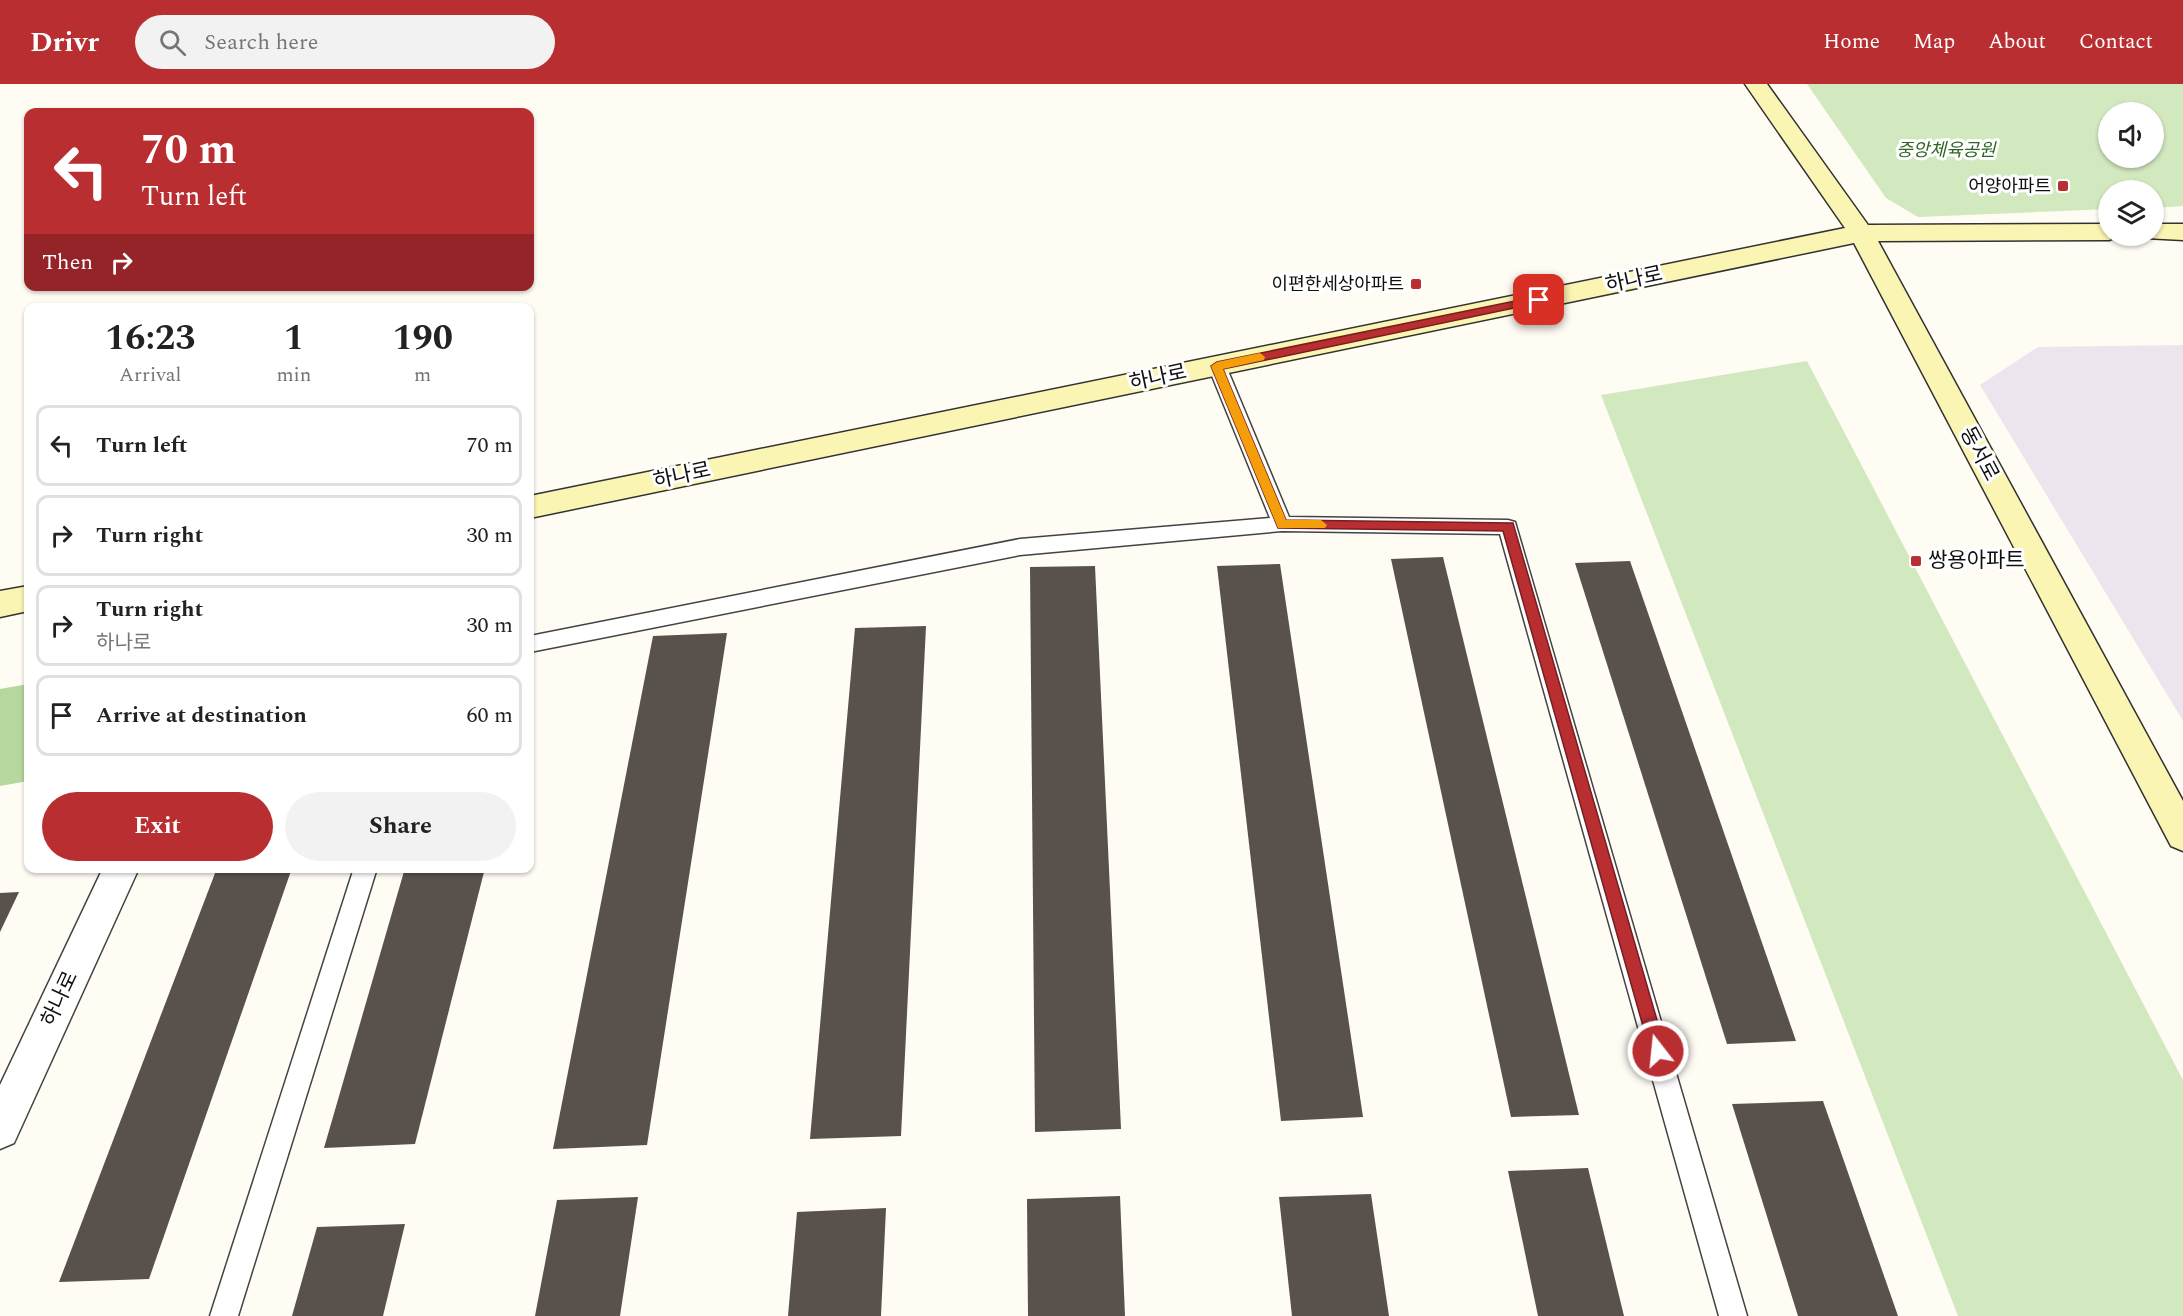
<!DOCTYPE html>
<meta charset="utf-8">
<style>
body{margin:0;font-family:Spectral,"Noto Sans KR",serif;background:#f2f2f2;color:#222;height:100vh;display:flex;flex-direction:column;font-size:22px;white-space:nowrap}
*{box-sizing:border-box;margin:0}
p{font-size:20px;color:#767676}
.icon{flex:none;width:33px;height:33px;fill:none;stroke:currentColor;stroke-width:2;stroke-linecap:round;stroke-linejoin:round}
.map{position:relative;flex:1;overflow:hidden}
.drawer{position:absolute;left:24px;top:219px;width:510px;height:570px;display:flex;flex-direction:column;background:#fff;border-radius:12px;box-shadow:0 2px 4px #0004}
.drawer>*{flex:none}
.top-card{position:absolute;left:24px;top:24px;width:510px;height:183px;border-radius:12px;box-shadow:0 2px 4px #0004;background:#b92e31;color:#fff;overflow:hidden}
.controls{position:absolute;left:2098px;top:18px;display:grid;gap:12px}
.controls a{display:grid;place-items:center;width:66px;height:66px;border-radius:50%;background:#fff;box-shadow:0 2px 4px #0004;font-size:30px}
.pin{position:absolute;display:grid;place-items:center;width:51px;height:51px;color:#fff;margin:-26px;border-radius:12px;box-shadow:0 3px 9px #0006}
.me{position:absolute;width:66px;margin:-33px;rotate:344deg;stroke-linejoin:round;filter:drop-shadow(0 0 4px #0008)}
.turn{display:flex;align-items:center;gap:21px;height:126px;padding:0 18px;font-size:27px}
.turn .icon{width:78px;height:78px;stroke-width:2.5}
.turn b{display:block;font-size:42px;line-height:51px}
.then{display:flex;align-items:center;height:57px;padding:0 18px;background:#0003;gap:12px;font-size:22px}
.eta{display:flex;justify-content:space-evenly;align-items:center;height:102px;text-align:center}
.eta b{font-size:36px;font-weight:700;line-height:42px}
.cta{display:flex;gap:12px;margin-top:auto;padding:12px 18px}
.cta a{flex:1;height:69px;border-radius:36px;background:#b92e31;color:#fff;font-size:24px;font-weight:700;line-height:69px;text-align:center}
.cta a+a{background:#f2f2f2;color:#222}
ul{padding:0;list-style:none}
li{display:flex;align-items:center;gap:18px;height:81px;margin:0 12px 9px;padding:0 6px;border:3px solid #e0e0e0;border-radius:12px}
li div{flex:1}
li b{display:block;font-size:22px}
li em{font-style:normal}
header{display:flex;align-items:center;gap:36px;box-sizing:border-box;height:84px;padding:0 30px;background:#b92e31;color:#fff}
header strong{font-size:28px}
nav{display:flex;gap:33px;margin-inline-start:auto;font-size:21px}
.search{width:420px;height:54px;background:#f2f2f2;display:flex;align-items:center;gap:15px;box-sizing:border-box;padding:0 21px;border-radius:33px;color:#767676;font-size:22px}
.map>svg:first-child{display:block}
.industrial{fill:#ede5ed}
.green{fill:#d2e8be;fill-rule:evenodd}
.forest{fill:#b6d89e}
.building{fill:#58514c}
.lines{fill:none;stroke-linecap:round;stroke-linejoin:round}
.lane-casing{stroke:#434343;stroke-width:3}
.street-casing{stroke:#434343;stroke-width:3}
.secondary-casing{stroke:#323232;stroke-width:3}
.lane{fill:#fff;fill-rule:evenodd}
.street{fill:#fff;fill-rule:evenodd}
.secondary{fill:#faf5b2;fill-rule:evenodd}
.route{fill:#b92e31;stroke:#781e20;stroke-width:1.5}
.slow{fill:#f59e0b}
.poi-dot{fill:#b92e31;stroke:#fff;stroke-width:2}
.labels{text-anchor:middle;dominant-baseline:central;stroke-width:6;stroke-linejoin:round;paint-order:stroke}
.far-park-label{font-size:18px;font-style:italic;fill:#2e6523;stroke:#fff}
.far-poi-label{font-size:18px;fill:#101010;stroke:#fff;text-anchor:end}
.street-label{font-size:21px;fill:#101010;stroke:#fff}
.poi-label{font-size:21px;fill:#101010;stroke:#fff;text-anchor:start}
</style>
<header>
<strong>Drivr</strong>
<div class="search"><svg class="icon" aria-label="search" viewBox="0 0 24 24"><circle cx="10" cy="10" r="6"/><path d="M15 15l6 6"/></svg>Search here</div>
<nav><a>Home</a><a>Map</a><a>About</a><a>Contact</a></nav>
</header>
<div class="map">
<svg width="2183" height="1232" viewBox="0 0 2183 1232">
<rect width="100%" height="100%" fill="#fefcf3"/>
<polygon class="industrial" points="2183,261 2183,637 1980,301 2038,263"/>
<g class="green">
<path d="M1807,0H2183V122L2154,124V106H2109V125L1918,133L1886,114ZM2109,28H2154V74H2109Z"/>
<polygon points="1807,277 2183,996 2183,1232 1958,1232 1601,311"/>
</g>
<polygon class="forest" points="28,600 28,697 0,702 0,605"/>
<g class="building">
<polygon points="1443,473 1579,1031 1511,1033 1391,475"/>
<polygon points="1630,477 1796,957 1727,960 1575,479"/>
<polygon points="1280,480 1363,1033 1281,1037 1217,482"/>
<polygon points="1095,482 1121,1045 1035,1048 1030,483"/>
<polygon points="926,542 901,1052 810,1055 855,544"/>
<polygon points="727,549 647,1061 553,1065 653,552"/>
<polygon points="217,784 292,784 149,1195 59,1198"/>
<polygon points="405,784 485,784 415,1060 324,1064"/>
<polygon points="19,808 0,848 0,809"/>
<polygon points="1823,1017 1898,1232 1798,1232 1732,1020"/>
<polygon points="1588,1084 1624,1232 1538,1232 1508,1087"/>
<polygon points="1371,1110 1389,1232 1292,1232 1279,1113"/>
<polygon points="1120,1112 1125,1232 1028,1232 1027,1115"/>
<polygon points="638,1113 620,1232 535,1232 557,1116"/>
<polygon points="886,1124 881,1232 788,1232 797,1128"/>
<polygon points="405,1140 383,1232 292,1232 317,1143"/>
</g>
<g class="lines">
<g class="lane-casing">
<g id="lane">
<polygon points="1217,276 1223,278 1226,282 1289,433 1508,436 1515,438 1747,1232 1719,1232 1500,450 1282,447 1020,471 530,568 530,552 1020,455 1270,434 1208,282 1211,278"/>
<polygon points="354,784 377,784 238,1232 210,1232"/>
</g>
</g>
<g class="street-casing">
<polygon id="street" points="103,784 139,784 14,1059 0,1065 0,1001"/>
</g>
<g class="secondary-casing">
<g id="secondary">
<polygon points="1745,0 1767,0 1868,141 2109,140 2109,152 2119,152 2109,156 1878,157 2183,717 2183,767 2171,762 1854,159 530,434 530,412 1845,144"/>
<polygon points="2154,140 2183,140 2183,156 2145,154 2144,152 2154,152"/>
<polygon points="28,502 28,527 0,533 0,507"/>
</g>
</g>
<use href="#lane" class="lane"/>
<use href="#street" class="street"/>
<use href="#secondary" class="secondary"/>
</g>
<polygon class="route" points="1539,212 1543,213 1543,218 1223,285 1286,436 1513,439 1666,967 1663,973 1658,975 1652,973 1650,967 1503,447 1278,444 1211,282 1217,278"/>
<polygon class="slow" points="1260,269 1265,273 1264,276 1223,285 1286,436 1321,436 1327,441 1325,444 1278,444 1211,282 1217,278"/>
<g class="poi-dot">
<rect x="2057" y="96" width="12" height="12" rx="3"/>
<rect x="1410" y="194" width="12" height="12" rx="3"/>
<rect x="1910" y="471" width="12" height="12" rx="3"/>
</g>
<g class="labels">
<g class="far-park-label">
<text x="1946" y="66">중앙체육공원</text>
</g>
<g class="far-poi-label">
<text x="2051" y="102">어양아파트</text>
<text x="1404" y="200">이편한세상아파트</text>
</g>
<g class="street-label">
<text transform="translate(1634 196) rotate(-12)">하나로</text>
<text transform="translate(1158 294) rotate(-12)">하나로</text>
<text transform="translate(1979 370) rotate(62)">동서로</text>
<text transform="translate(682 392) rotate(-12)">하나로</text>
<text transform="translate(60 915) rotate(-65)">하나로</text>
</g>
<g class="poi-label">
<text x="1928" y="477">쌍용아파트</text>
</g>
</g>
</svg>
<div class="controls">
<a><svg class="icon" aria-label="sound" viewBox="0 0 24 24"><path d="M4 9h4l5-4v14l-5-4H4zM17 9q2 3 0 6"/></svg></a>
<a><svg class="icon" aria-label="layers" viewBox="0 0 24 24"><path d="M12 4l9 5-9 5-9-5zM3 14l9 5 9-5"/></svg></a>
</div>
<div class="pin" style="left:1539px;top:216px;background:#d93025"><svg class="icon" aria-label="arrive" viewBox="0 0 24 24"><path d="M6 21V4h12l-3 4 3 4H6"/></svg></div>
<svg class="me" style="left:1658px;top:967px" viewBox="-20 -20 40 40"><circle r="17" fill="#b92e31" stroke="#fff" stroke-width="3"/><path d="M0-11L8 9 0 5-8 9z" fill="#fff"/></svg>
<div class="top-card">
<div class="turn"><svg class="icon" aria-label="left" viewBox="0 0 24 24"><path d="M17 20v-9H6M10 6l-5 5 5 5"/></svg><div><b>70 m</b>Turn left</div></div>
<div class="then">Then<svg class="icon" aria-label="right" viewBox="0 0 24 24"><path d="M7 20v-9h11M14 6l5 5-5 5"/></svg></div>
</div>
<section class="drawer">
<div class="eta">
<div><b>16:23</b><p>Arrival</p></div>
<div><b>1</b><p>min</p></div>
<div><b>190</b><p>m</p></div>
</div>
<ul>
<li><svg class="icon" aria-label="left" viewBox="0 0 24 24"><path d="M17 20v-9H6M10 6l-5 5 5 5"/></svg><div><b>Turn left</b></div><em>70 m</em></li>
<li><svg class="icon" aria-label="right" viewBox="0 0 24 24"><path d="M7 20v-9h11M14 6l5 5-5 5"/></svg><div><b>Turn right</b></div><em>30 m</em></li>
<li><svg class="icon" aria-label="right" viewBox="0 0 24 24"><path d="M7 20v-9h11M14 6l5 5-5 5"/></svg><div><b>Turn right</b><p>하나로</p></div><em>30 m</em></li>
<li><svg class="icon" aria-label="arrive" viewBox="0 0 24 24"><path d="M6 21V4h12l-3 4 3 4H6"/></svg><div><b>Arrive at destination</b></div><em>60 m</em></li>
</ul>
<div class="cta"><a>Exit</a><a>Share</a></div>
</section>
</div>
